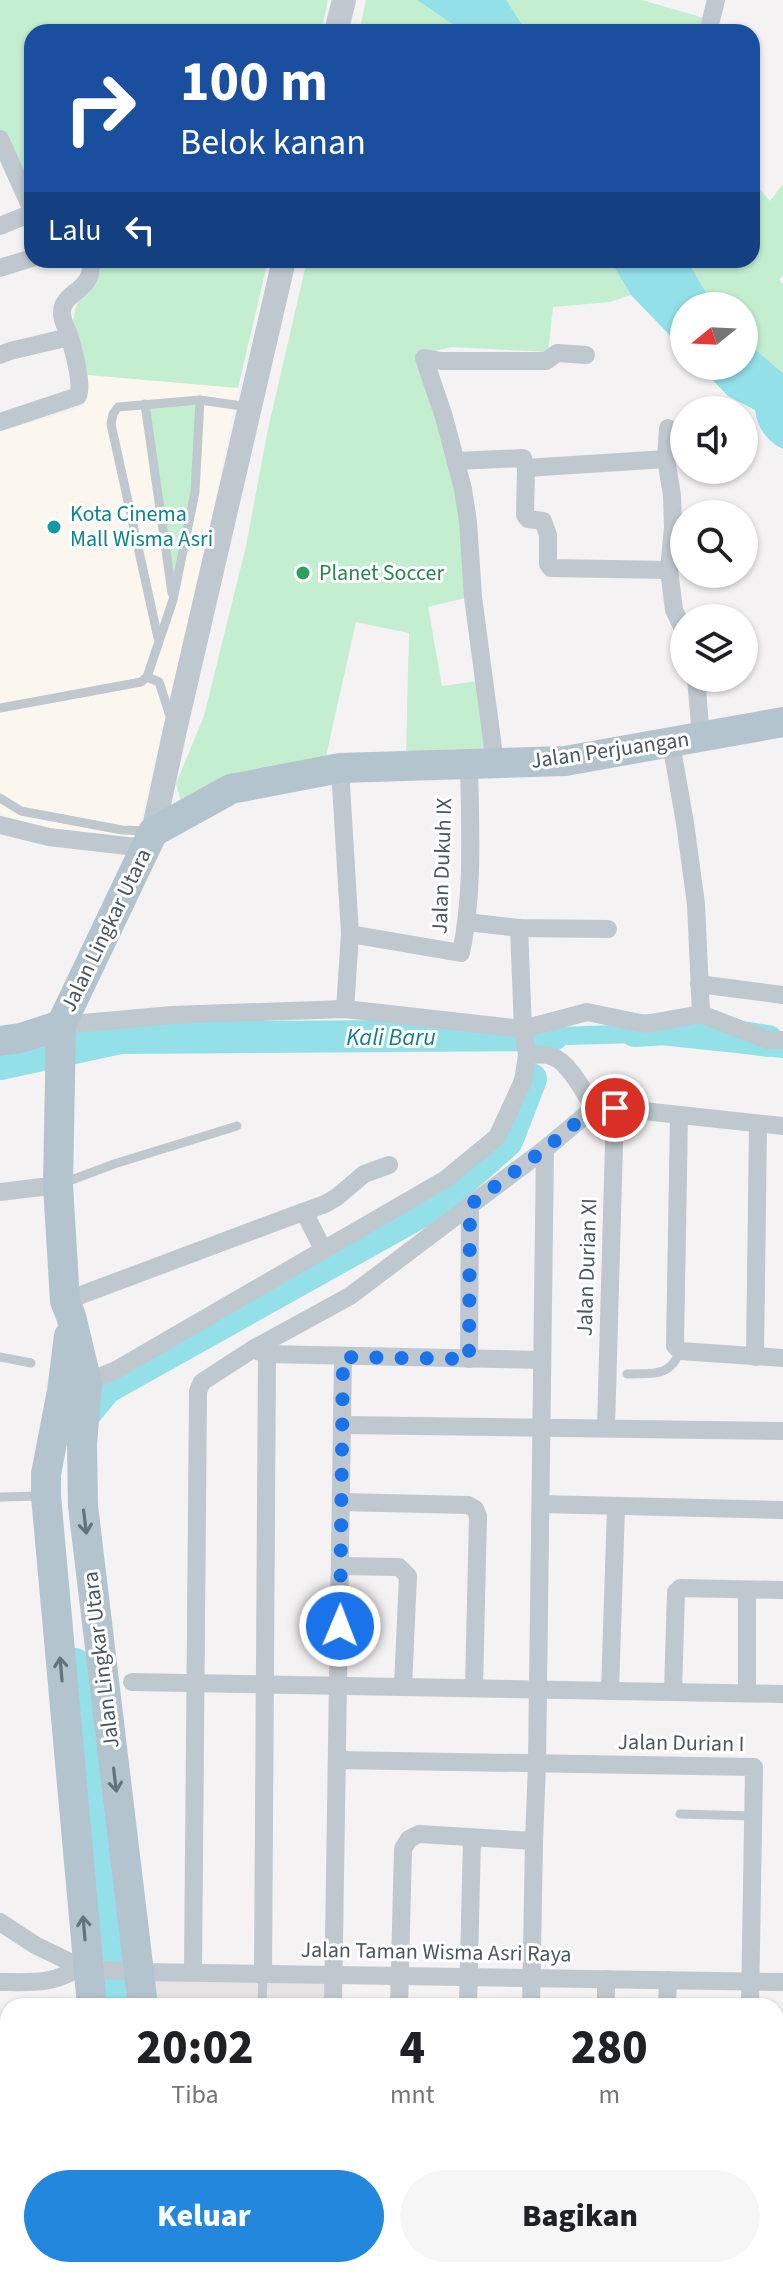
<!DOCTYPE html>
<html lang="id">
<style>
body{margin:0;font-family:"Source Sans 3",sans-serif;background:#f6f6f6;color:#202124;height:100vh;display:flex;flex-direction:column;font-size:30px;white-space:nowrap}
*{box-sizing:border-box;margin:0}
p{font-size:26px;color:#757577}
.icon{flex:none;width:44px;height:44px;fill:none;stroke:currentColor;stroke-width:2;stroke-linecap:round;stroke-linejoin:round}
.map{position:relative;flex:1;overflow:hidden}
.details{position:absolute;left:0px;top:1998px;width:784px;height:280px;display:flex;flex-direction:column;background:#fff;border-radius:24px 24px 0 0;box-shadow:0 2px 6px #0004}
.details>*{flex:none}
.banner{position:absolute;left:24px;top:24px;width:736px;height:244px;border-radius:24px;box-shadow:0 2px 6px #0004;background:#1a4fa0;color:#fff;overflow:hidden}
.needle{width:52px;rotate:252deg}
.controls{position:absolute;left:670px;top:292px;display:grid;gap:16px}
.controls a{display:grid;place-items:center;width:88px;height:88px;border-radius:50%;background:#fff;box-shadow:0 2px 6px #0004;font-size:40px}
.pin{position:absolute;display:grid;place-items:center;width:68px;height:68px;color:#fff;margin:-34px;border:4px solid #fff;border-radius:50%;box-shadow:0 2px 8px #0007}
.me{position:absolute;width:88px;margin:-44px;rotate:1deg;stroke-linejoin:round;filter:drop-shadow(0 0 6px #0008)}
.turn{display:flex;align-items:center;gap:28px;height:168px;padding:0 24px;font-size:36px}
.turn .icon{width:104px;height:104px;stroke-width:2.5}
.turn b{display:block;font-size:56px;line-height:68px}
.then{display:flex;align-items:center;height:76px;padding:0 24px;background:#0003;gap:16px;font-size:30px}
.eta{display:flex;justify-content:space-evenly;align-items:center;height:136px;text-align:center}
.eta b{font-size:48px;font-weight:800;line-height:56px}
.action{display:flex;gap:16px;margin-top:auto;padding:16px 24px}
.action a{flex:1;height:92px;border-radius:48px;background:#2387de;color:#fff;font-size:32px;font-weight:800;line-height:92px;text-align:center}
.action a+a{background:#f6f6f6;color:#202124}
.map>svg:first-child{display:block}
.commercial{fill:#fcf7ee}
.education{fill:#e5e3e4}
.green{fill:#c4eed0}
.water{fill:#93e0e9}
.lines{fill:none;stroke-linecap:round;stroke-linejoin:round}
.stream{stroke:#93e0e9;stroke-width:5}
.river{stroke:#93e0e9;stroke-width:32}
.service{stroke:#bec8ce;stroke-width:9}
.minor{stroke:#bec8ce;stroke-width:18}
.tertiary{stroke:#bec8ce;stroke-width:24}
.primary{stroke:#b3c4cf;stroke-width:30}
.oneway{stroke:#64727b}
.route{stroke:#1a73e8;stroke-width:14;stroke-dasharray:0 25.2}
.culture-dot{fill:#0f9aa8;stroke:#fff;stroke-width:3}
.leisure-dot{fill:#2e9e5b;stroke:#fff;stroke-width:3}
.labels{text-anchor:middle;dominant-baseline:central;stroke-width:6;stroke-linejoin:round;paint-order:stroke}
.culture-label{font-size:22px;fill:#0d838f;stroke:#fff;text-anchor:start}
.leisure-label{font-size:22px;fill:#27864d;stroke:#fff;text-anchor:start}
.street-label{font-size:22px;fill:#4a575f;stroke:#fff}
.water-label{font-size:24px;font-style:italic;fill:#137e8b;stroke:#fff}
</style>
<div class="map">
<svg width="783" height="2278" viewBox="0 0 783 2278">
<rect width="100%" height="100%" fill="#f4f2f2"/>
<polygon class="commercial" points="88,375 238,388 194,605 135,840 37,828 2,814 0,810 0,431 83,408"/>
<g class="education">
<polygon points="140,1972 334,1974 333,2006 143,2006"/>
<polygon points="169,2270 330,2270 330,2278 170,2278"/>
</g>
<g class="green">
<polygon points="0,0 328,0 321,32 32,32 32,199 0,139"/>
<polygon points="366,0 417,0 464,32 359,32"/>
<polygon points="506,0 642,0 711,20 708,32 527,32"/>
<polygon points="752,180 770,201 783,184 783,275 779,280 783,284 783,373 744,340 744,306 714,306 687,260 752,260"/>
<polygon points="98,260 268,260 238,388 88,375 73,320 78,300 100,272"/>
<polygon points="307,260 610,260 631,295 610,302 553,307 548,352 451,347 420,355 457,485 469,597 428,607 442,686 478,681 488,755 406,756 409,633 356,622 326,756 182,804 176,784 204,716 246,546 268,429"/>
<polygon points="200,400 195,492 173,600 145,404"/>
</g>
<g class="water">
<polygon points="417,0 506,0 527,32 464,32"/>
<polygon points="610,260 687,260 714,306 684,306 684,350 631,295"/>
<path d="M744,340L783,373V449C767,441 757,428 755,410L728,396L699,366H744Z"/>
<polygon points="645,1024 783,1043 783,1058 641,1043 531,1046 527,1028"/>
</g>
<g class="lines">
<polyline class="stream" points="142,2270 143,2278"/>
<g class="river">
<polyline points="635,1031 681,1028 768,1041"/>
<polyline points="0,1064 120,1038 553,1035"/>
<polyline points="74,1427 106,1388 435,1204 507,1141 531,1079"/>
<polyline points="75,1664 116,2006"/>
</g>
<g class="service">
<polyline points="145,404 172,593"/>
<polyline points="158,638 111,424 113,414 118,407 200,400 249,407"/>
<polyline points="147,677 159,682 171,719"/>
<polyline points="0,708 141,682 147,677 173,600 195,492 200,400"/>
<polyline points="0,798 21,811 122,830 147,831"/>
<polyline points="61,1184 114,1164 237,1126"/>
<polyline points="0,1357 31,1363"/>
<path d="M627,1374C652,1373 670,1378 680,1351"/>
<polyline points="0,1497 42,1496"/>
<polyline points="680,1814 754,1816"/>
<polyline points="262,2006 263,1973"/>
<polyline points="315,2006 333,1998"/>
</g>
<g class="minor">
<polyline points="708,32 716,0"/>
<polyline points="0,139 32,210"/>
<polyline points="0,226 32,213"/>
<polyline points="0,268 32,258"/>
<polyline points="0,355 10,351 69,337"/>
<path d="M0,422L78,396C83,383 73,349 69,335C66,327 61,319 62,311C64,291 92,291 91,265L87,260"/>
<polyline points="668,428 666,459 672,495 673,527 669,570 674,610 684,631"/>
<polyline points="456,461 523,458 526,468 525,515 528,519 543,521 548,535 548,564 551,568 669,570"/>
<polyline points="526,468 666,459"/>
<polyline points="696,678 701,737"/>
<polyline points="671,743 685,823 696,904 701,1014"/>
<polyline points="495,763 473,597 468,522 463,489 444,417 424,358 441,361 546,361 557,353 586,355"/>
<polyline points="340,768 350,934 345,1009"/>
<polyline points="0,825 49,837 145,848"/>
<polyline points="467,922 519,928 608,929"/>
<path d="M519,928L523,1029L527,1055C536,1055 545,1053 553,1057C569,1062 585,1094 594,1108"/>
<path d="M350,934L461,953C474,891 470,827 469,764"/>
<polyline points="699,984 783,995"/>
<polyline points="61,1025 172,1015 345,1009 523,1029 587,1012 645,1024 701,1014 768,1040 783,1040"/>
<polyline points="679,1115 675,1346 680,1351 783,1358"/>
<polyline points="0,1192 58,1185"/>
<polyline points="304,1212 323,1249"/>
<polyline points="65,1301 292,1216 325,1204 337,1197 364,1174 389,1165"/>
<polyline points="255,1350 267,1354 542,1360"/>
<polyline points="755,1357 758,1124"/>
<polyline points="469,1359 470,1205"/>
<polyline points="80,1385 116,1370 446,1179 497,1137 523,1081 527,1055"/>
<polyline points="342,1425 783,1431"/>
<polyline points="606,1427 615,1108"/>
<polyline points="341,1502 468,1505 475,1509 478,1516 474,1688"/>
<polyline points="541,1504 783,1510"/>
<polyline points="340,1566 399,1567 408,1576 403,1686"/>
<polyline points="132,1682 783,1694"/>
<polyline points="610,1691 616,1507"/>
<polyline points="673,1692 676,1592 680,1588 783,1590"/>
<polyline points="747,1693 747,1590"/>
<polyline points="338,1760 754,1767 750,2006"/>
<polyline points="0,1922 35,1945 80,1967 88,1969 140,1972 783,1982"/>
<polyline points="193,1972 198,1391 202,1382 253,1349 350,1296 545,1149 594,1108 615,1108 783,1126"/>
<polyline points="263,1973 267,1354"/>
<path d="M0,1982C31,1982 53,1985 80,1967"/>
<polyline points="333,2006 343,1357"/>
<polyline points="399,2006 403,1849 409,1839 419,1834 534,1841"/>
<polyline points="468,2006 472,1838"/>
<polyline points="531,2006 534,1841 537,1764 545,1149"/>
<polyline points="606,2006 606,1979"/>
<polyline points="667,2006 668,1980"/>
<polyline points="0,2158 8,2158"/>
<polyline points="527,2270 527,2278"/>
<polyline points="628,2270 783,2273"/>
<polyline points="330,2278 330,2270"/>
<polyline points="605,2278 605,2270"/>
</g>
<g class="tertiary">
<polyline points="336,32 344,0"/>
<polyline points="153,832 175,730 284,260"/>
</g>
<g class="primary">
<polyline points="0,1041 21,1038 61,1025"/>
<polyline points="69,1336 62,1391 46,1474 46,1496 92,2006"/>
<polyline points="143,2006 83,1506 82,1444 87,1383 71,1316 65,1301 58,1185 61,1025 153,832 231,789 340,768 565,761 783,722"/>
<polyline points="120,2270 121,2278"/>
<polyline points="168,2270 169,2278"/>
</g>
</g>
<defs><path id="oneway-shaft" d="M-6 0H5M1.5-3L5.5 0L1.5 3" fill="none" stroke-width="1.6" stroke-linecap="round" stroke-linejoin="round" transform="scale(2)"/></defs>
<g class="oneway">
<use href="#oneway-shaft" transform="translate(85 1522) rotate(83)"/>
<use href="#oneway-shaft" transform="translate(61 1669) rotate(-95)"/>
<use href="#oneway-shaft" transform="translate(115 1780) rotate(83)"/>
<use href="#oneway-shaft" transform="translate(84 1928) rotate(-95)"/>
</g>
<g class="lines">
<polyline class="route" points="340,1626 343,1357 469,1359 470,1205 545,1149 594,1108 615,1108"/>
</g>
<circle class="culture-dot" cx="54" cy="527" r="8"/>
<circle class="leisure-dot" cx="303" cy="573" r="8"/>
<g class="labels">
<g class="culture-label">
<text x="70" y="514">Kota Cinema<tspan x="70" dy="25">Mall Wisma Asri</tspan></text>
</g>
<g class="leisure-label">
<text x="319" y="573">Planet Soccer</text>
</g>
<g class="street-label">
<text transform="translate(610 750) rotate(-8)">Jalan Perjuangan</text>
<text transform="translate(442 866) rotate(-88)">Jalan Dukuh IX</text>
<text transform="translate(106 930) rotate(-64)">Jalan Lingkar Utara</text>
<text transform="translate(587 1267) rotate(-88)">Jalan Durian XI</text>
<text transform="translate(101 1660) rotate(-97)">Jalan Lingkar Utara</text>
<text transform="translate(681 1743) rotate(1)">Jalan Durian I</text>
<text transform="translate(436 1952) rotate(1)">Jalan Taman Wisma Asri Raya</text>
</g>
<g class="water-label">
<text x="391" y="1037">Kali Baru</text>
</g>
</g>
</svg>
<div class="controls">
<a><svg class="needle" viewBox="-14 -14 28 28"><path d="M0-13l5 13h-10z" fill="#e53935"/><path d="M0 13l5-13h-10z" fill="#757577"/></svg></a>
<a><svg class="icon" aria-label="sound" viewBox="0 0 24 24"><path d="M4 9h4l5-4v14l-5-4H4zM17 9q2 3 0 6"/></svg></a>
<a><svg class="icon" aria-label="search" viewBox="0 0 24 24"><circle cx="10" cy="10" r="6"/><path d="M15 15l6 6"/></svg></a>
<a><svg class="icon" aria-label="layers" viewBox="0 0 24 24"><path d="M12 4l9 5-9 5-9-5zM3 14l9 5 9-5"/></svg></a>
</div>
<div class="pin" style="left:615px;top:1108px;background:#d93025"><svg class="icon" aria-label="arrive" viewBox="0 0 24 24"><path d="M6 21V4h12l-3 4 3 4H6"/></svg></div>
<svg class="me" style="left:340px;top:1626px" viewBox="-20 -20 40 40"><circle r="17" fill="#1a73e8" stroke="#fff" stroke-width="3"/><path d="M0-11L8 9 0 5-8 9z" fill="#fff"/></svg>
<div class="banner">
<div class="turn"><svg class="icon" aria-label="right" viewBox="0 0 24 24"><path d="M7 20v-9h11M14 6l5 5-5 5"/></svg><div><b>100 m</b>Belok kanan</div></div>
<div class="then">Lalu<svg class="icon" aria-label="left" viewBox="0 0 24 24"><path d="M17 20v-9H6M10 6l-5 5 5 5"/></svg></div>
</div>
<section class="details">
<div class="eta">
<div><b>20:02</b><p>Tiba</p></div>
<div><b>4</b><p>mnt</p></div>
<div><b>280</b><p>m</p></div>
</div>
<div class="action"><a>Keluar</a><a>Bagikan</a></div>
</section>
</div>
